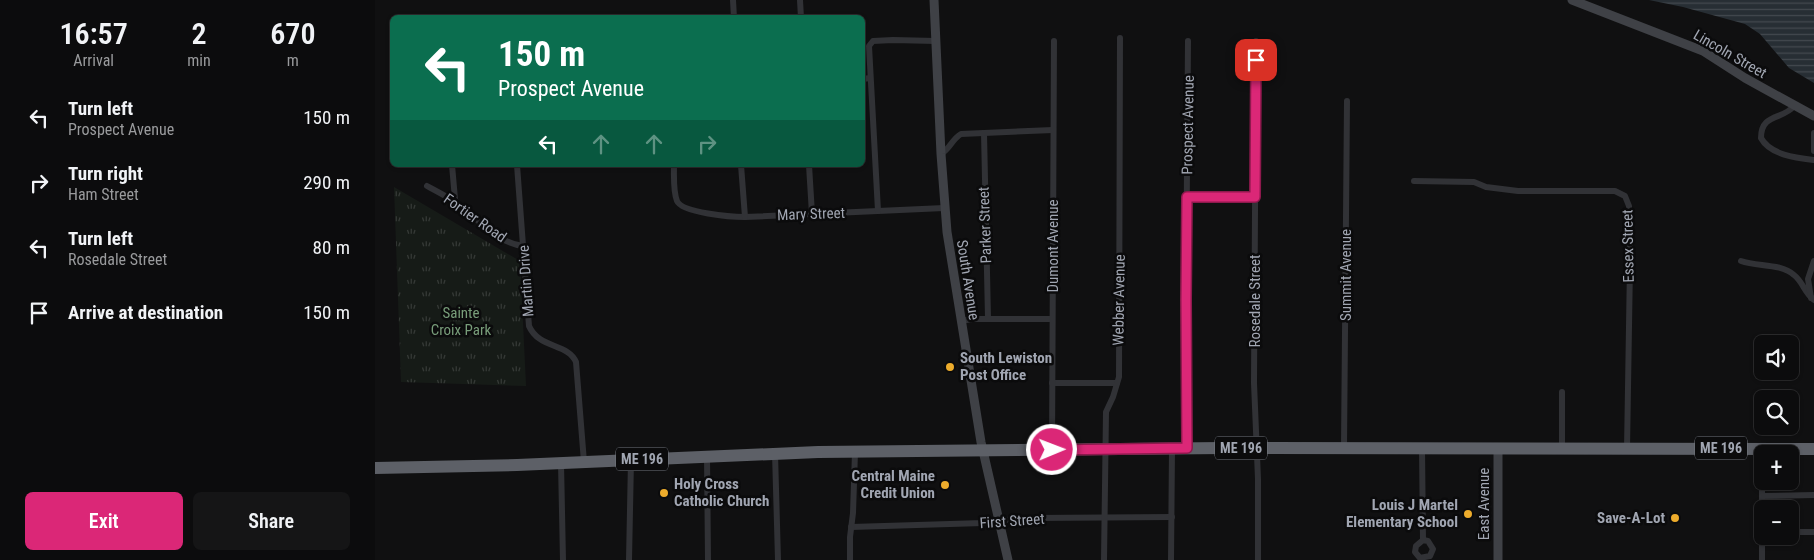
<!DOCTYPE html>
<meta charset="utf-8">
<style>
body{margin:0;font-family:"Roboto Condensed",sans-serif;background:#151516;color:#f1f3f6;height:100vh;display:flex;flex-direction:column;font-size:19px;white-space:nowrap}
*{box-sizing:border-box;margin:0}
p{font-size:16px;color:#9a9b9d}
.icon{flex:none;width:28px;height:28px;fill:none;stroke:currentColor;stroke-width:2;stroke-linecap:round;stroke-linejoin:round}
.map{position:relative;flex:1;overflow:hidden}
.drawer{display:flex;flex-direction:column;background:#0c0c0d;width:375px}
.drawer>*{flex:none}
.banner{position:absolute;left:15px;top:15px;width:475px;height:152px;border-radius:8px;box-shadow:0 1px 4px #0004,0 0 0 1px #2c2c2e;background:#0b6e4f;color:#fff;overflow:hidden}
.controls{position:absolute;left:1379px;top:335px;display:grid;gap:10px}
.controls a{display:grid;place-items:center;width:45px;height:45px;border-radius:8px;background:#0c0c0d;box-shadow:0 1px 4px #0004,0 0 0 1px #2c2c2e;font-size:25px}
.pin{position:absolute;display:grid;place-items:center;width:42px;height:42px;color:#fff;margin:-21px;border-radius:10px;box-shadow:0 2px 8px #0006}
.me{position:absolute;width:55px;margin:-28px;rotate:89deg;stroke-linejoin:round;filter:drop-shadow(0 0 4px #0008)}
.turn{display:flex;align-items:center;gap:18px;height:105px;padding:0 25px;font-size:22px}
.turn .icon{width:65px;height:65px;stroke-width:2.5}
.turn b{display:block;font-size:35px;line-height:42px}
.lanes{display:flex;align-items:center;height:48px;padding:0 25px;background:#0003;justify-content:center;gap:25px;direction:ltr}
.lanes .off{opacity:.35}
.eta{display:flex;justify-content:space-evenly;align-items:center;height:85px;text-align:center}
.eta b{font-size:30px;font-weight:600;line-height:35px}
.button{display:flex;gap:10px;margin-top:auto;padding:10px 25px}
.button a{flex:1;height:58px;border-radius:8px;background:#db2777;color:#fff;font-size:20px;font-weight:600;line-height:58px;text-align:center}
.button a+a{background:#151516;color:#f1f3f6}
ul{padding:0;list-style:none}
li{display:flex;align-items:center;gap:15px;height:65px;padding:0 25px}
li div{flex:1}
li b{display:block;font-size:19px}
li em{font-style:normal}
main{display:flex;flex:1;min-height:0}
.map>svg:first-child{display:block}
.park{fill:url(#park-tufts)}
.water{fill:url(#water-rules)}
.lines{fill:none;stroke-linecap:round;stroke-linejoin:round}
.street{stroke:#313236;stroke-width:6}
.secondary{stroke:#3f4146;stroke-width:9}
.highway{stroke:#5d6067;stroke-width:12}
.route-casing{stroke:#8e194d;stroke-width:12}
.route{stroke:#db2777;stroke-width:9}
.poi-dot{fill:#edac2c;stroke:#0b0b0c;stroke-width:2}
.labels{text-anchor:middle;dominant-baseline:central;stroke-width:5;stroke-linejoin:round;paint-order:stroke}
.shield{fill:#0b0b0c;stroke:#747880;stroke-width:1}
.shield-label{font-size:14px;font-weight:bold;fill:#a1a6b2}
.street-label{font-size:15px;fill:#a1a6b2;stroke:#0b0b0c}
.park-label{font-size:15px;fill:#789d7a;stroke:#0b0b0c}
.poi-label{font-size:15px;font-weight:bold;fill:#a1a6b2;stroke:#0b0b0c;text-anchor:end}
</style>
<main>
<section class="drawer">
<div class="eta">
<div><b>16:57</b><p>Arrival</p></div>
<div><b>2</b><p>min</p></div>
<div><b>670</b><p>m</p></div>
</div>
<ul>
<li><svg class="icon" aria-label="left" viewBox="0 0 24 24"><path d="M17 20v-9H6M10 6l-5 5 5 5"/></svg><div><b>Turn left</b><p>Prospect Avenue</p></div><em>150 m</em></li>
<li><svg class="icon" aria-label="right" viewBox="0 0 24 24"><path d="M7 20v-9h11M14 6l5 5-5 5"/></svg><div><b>Turn right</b><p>Ham Street</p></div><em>290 m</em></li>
<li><svg class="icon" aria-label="left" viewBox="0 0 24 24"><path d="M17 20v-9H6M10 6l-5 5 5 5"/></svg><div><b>Turn left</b><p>Rosedale Street</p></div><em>80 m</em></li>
<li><svg class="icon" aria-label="arrive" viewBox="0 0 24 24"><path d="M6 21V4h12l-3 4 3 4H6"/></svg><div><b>Arrive at destination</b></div><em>150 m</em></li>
</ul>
<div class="button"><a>Exit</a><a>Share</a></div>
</section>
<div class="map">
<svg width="1439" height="560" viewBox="0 0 1439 560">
<defs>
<pattern id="park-tufts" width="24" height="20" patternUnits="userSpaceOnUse" patternTransform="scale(1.25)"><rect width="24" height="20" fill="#161b17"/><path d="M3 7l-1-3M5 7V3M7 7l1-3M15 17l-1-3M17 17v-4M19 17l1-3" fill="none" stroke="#353936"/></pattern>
<pattern id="water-rules" width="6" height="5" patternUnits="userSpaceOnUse" patternTransform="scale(1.25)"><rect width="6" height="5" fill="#272e34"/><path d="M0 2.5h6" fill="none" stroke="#43494f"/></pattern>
</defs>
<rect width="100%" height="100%" fill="#101011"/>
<polygon class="park" points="19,187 145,261 151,386 26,382"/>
<polygon class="water" points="1274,0 1439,0 1439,83 1414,68 1385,34 1370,24 1308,7"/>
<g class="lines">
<g class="street">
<polyline points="358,0 359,18"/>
<polyline points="425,0 426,18"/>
<polyline points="881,41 879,383 883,479 883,560"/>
<polyline points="488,79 495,78"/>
<path d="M1419,106C1408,120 1386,113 1386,138C1395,155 1422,158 1439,160"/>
<polyline points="609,133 613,318"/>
<polyline points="1439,133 1439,151"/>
<path d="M566,154C575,149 577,139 586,134L678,130"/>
<polyline points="77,165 80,199 81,203"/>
<path d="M142,165L154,326C164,349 193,343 201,362L209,462"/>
<path d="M299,165C299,176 298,191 302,201C307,213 357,217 370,217L569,208"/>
<polyline points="366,165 370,217"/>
<polyline points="434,165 437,214"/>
<polyline points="1039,181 1099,182 1111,187 1143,191 1240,191 1250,196 1254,206 1255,265 1252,449"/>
<path d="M52,186C61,191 71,196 80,202C101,216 121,243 148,246"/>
<polyline points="812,197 880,197"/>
<polyline points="503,211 494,46 498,41 518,40 561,41"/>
<path d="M1366,261C1383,267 1405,263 1419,275C1428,282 1429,292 1439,300"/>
<polyline points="1436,298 1433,279 1439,261"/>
<polyline points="586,321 597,319 677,319"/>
<polyline points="677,383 742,383"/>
<polyline points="969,448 972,101"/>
<polyline points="1047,448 1048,540 1041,546 1040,552 1045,558 1055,556 1058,549 1053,541 1048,540"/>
<polyline points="812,449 811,300 813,41"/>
<polyline points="1187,449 1187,392"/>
<polyline points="1385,449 1387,468 1387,560"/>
<polyline points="677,450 679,41"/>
<polyline points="400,453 403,560"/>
<polyline points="332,456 333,560"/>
<polyline points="186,463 188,560"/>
<polyline points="1387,496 1439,495"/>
<polyline points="476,527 608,523 639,519 659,518 797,517"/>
<polyline points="1415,532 1439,532"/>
<polyline points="254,560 256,460"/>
<polyline points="475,560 475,537 478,513 480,452"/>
<polyline points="729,560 731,412 738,397 744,377 745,38"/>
<polyline points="796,560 797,449"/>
</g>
<g class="secondary">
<polyline points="559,0 566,154 572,232 606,442 633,560"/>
<polyline points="1197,0 1328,51 1370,78 1439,116"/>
<polyline points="1123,449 1123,560"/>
</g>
<polyline class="highway" points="0,468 142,465 443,452 849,448 1439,449"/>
</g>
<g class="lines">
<g class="route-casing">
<polyline id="route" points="677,450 812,448 811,300 812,197 880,197 881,60"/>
</g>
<use href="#route" class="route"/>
</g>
<g class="poi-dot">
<circle cx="575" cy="367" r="5"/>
<circle cx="570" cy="485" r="5"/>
<circle cx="289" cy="493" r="5"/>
<circle cx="1093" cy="514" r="5"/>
<circle cx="1300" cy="518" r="5"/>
</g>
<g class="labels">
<g class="shield">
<rect x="840" y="436.5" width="52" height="23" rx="4"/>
<rect x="1320" y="436.5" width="52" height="23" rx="4"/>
<rect x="241" y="447.5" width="52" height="23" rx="4"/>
</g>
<g class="shield-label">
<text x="866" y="448">ME 196</text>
<text x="1346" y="448">ME 196</text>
<text x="267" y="459">ME 196</text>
</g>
<g class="street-label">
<text transform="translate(1355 54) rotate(30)">Lincoln Street</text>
<text transform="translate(813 125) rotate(-89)">Prospect Avenue</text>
<text transform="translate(436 214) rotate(-2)">Mary Street</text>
<text transform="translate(100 218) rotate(35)">Fortier Road</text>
<text transform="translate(610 225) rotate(-92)">Parker Street</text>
<text transform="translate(678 246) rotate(-90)">Dumont Avenue</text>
<text transform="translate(1253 246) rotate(-91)">Essex Street</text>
<text transform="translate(971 275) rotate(-90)">Summit Avenue</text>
<text transform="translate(593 280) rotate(81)">South Avenue</text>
<text transform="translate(151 281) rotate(-94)">Martin Drive</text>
<text transform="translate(744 300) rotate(-89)">Webber Avenue</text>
<text transform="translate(880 301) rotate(-90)">Rosedale Street</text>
<text transform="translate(1109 504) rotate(-90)">East Avenue</text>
<text transform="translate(637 521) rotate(-4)">First Street</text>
</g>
<g class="park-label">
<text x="86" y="313">Sainte<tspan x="86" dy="17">Croix Park</tspan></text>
</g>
<g class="poi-label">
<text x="585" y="358" text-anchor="start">South Lewiston<tspan x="585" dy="17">Post Office</tspan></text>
<text x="560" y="476">Central Maine<tspan x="560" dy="17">Credit Union</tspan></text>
<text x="299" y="484" text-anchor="start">Holy Cross<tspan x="299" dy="17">Catholic Church</tspan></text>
<text x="1083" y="505">Louis J Martel<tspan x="1083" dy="17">Elementary School</tspan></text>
<text x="1290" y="518">Save-A-Lot</text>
</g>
</g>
</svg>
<div class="controls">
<a><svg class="icon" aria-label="sound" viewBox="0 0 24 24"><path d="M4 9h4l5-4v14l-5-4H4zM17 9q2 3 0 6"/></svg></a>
<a><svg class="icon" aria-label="search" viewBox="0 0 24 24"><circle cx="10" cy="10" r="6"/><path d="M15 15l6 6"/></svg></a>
<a>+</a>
<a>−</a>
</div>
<div class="pin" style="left:881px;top:60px;background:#d93025"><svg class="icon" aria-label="arrive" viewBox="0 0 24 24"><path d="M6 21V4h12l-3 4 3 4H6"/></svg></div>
<svg class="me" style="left:677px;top:450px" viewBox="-20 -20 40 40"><circle r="17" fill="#db2777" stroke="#fff" stroke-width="3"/><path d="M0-11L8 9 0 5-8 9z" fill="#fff"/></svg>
<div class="banner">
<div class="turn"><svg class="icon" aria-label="left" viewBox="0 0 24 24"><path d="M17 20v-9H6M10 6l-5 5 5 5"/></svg><div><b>150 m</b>Prospect Avenue</div></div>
<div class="lanes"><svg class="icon" aria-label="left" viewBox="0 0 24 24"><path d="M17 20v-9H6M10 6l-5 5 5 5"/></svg><svg class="icon off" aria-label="ahead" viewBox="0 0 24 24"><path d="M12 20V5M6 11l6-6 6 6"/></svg><svg class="icon off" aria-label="ahead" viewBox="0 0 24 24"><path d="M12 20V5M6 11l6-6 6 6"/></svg><svg class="icon off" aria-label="right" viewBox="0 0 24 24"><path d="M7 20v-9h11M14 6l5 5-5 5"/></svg></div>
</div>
</div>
</main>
